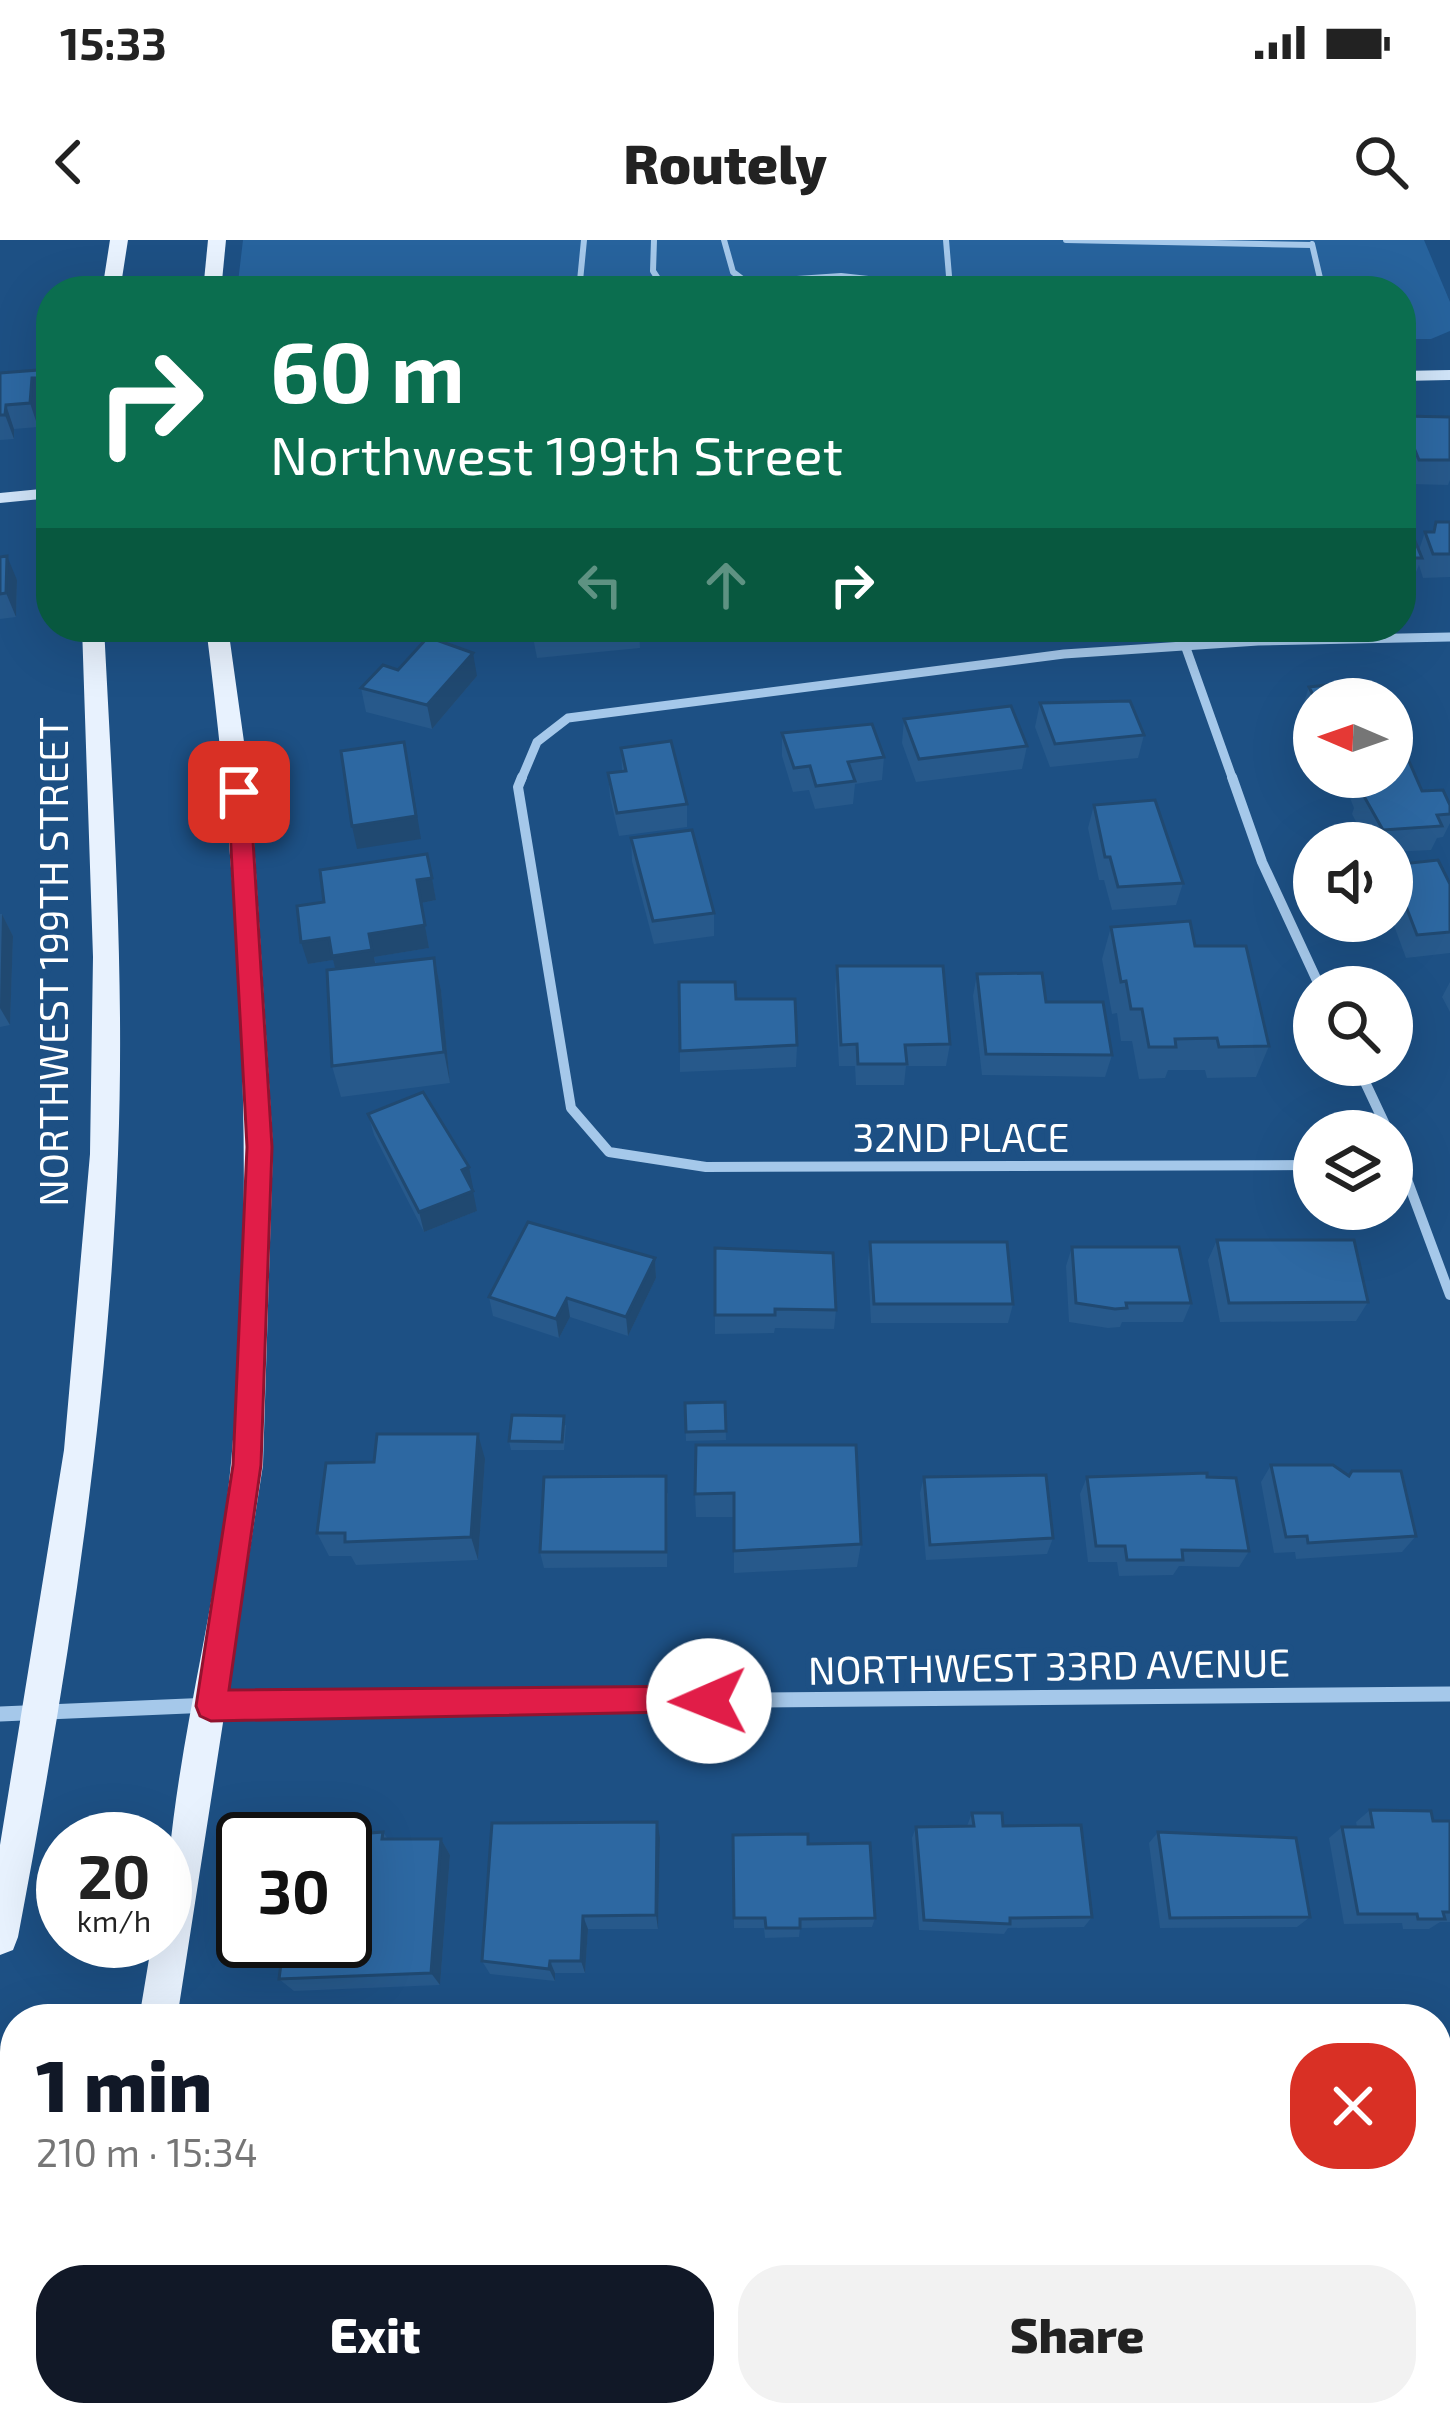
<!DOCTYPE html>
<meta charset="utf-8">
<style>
body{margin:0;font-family:"Exo 2",sans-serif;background:#f2f2f2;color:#222;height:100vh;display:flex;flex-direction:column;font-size:45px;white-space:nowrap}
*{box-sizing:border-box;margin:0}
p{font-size:39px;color:#767676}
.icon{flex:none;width:66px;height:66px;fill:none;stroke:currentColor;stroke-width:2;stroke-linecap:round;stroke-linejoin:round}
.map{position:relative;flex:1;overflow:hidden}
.details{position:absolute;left:0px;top:1764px;width:1452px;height:423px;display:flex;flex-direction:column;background:#fff;border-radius:48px 48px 0 0;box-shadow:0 12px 48px #0002}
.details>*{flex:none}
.top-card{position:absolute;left:36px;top:36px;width:1380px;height:366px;border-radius:48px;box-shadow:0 12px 48px #0002;background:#0b6e4f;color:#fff;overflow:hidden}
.needle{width:78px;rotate:272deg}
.tools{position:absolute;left:1293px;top:438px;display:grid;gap:24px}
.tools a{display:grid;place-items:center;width:120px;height:120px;border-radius:50%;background:#fff;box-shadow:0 12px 48px #0002;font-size:60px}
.speed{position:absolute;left:36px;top:1572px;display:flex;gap:24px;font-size:60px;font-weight:700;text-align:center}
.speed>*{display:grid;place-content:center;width:156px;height:156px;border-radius:50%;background:#fff;box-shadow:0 12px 48px #0002;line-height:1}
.speed small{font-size:30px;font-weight:400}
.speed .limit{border:6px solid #111;border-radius:18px;background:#fff;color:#111}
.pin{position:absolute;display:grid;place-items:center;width:102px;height:102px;color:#fff;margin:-51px;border-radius:24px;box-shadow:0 6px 18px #0006}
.me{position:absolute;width:132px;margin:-66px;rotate:269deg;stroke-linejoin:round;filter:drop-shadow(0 0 9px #0008)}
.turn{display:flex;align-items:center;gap:42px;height:252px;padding:0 36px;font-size:54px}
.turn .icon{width:156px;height:156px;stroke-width:2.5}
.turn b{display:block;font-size:84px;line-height:102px}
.lanes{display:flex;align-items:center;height:114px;padding:0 36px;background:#0003;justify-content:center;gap:60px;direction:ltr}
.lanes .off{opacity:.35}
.round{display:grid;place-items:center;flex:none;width:126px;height:126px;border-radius:48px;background:#f2f2f2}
.summary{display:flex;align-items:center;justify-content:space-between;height:204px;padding:0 36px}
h1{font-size:72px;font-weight:800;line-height:90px;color:#111827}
.primary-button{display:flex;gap:24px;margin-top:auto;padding:24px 36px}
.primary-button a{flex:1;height:138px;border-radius:48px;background:#111827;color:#fff;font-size:48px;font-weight:800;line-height:138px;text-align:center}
.primary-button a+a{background:#f2f2f2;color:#222}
.status{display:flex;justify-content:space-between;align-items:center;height:84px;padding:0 60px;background:#fff;direction:ltr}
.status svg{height:33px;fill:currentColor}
header{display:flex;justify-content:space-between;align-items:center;height:156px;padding:0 36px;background:#fff;font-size:54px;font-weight:800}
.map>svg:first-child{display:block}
.green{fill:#27639d}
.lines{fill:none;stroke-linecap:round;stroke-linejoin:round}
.lane{stroke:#a5c8ea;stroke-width:6}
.street-far2{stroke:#a5c8ea;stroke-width:9}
.street-far1{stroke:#a5c8ea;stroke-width:10}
.street{stroke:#a5c8ea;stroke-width:15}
.secondary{fill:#d0e4f8;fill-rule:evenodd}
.primary{fill:#e8f2fe;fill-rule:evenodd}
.wall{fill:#27598b}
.shaded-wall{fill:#204971}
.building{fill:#2d68a2;stroke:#204971;stroke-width:3}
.route{fill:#e11d48;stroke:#92132f;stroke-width:3}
.labels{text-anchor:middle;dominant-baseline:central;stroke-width:12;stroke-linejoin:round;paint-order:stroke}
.street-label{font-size:39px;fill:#fff;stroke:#1d5084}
</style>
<div class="status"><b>15:33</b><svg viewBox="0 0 49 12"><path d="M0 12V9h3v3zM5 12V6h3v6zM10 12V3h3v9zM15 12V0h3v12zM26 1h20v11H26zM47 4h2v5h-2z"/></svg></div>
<header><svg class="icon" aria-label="back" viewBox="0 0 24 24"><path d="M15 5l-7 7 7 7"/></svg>Routely<svg class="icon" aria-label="search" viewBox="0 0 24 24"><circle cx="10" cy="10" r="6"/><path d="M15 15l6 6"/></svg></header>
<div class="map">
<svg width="1450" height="2185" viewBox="0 0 1450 2185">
<rect width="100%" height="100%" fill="#1d5084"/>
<polygon class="green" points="243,0 1424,0 1450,62 1450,91 1431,99 1401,99 1401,51 237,51"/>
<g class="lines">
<g class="lane">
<polyline points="654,0 653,31 666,51"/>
<polyline points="724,0 733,32 758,51"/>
<polyline points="946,0 950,48 1070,51"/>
<polyline points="1066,0 1312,5"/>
<polyline points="1312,4 1323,51"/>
<polyline points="797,39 841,36 950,48"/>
<polyline points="579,51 584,0"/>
</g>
<g class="street-far2">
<polyline points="1186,408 1233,540"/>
<polyline points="521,540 537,502 568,478 1064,414 1258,401 1450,397"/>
</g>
<g class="street-far1">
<polyline points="522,537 518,547 571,868 609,912 706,927 1314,925"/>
<polyline points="1232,537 1262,622 1320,747"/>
<polyline points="1357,825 1388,891"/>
<polyline points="1392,899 1450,1055"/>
</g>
<g class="street">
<polyline points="0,1474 211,1465 1450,1454"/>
<polyline points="1437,2128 1450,2128"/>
<polyline points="499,2172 499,2185"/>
</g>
<g class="secondary">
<polygon points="1450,130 1450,140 1401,141 1401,131"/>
<polygon points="51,248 51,258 0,263 0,253"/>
</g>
<g class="primary">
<polygon points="110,0 128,0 120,51 102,51"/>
<polygon points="208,0 226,0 221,51 203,51"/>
<path d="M82,387H104C113,562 125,738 118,914C108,1177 67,1438 18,1697L13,1710L0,1715V1605L64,1210L90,914L93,717Z"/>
<path d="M206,387H228L251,552L273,907L263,1225L177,1779H139L152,1701H165C165,1539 216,1384 231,1223C257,946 241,663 206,387Z"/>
<polygon points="71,2172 113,2172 111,2185 69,2185"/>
</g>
</g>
<g class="wall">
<polygon points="0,133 47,154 47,162 40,163 38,187 14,189 14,199 0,200"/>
<polygon points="1401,176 1450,177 1450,240 1448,245 1410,244 1401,223"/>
<polygon points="1436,282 1450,282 1450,337 1423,338 1419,325 1412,342 1401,342 1401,285 1419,310 1425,292 1432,292"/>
<polygon points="0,317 17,340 16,377 0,379"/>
<polygon points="531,387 639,387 640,408 537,418"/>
<polygon points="398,430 477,436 432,489 366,472 361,448"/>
<polygon points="1309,447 1314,459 1314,500 1301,471"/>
<polygon points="1040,463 1144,495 1138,518 1050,527 1035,487"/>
<polygon points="904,479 1027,506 1022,529 916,542 902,503"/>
<polygon points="782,493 884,517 882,540 855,544 853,564 815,569 809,550 793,552 782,516"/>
<polygon points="621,508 687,564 687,587 619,596 610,557 608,533 622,531"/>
<polygon points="1349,537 1392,537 1450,565 1450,583 1443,597 1437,598 1431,610 1392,612 1392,603 1367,603 1352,574 1354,568 1345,546"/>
<polygon points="1094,565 1183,643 1176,665 1112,670 1104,640 1099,640 1088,588"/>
<polygon points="631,598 714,673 714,696 654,704 632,621"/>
<polygon points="427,614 436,660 421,663 429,708 374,717 376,724 434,718 441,750 450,843 341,857 332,826 336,729 333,720 308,724 324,662"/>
<polygon points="1392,625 1450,644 1450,713 1406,718 1392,680"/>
<polygon points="0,674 2,674 13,696 10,785 0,787"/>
<polygon points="1111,687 1195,706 1269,806 1256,837 1207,838 1205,830 1168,830 1165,838 1139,839 1132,801 1121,801 1117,773 1112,774 1102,719"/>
<polygon points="837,726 950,804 946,826 906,826 904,845 856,845 855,826 839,826 835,749"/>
<polygon points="977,734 1112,815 1105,837 982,835 973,756"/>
<polygon points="1450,742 1450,772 1442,757"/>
<polygon points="736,759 797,805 796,827 680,832 680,811"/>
<polygon points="368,874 473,947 471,948 477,971 424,992 374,895"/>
<polygon points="1217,1000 1368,1062 1356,1081 1220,1082 1208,1020"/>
<polygon points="870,1002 1013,1064 1008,1083 871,1083 868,1022"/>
<polygon points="1072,1007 1191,1063 1183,1082 1122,1082 1120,1087 1108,1088 1069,1082 1066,1026"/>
<polygon points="715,1008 836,1070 834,1089 775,1088 774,1093 715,1094"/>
<polygon points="655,1018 656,1038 628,1096 570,1077 559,1098 493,1076 489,1057"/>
<polygon points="725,1162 726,1200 686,1201 685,1163"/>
<polygon points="566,1185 564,1210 511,1210 509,1201"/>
<polygon points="856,1205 861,1304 857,1327 734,1333 734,1277 696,1277 695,1254"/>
<polygon points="485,1219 478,1320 356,1325 351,1316 329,1316 317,1293"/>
<polygon points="1271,1225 1416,1296 1402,1312 1296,1319 1295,1312 1274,1313 1261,1242"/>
<polygon points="924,1237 1053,1298 1047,1314 926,1320 920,1253"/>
<polygon points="1087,1237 1207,1237 1249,1311 1239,1327 1179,1326 1173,1335 1119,1336 1117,1322 1088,1322 1080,1254"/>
<polygon points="668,1253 667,1327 544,1328 540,1312"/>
<polygon points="1370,1570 1433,1581 1450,1581 1450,1682 1440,1682 1429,1689 1403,1689 1402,1683 1344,1684 1329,1598 1342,1587 1357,1587 1356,1582"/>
<polygon points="972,1573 1003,1586 1092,1677 1084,1687 1008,1688 1004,1694 919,1690 912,1598 916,1587 967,1586"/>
<polygon points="383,1592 388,1599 441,1599 450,1615 440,1745 294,1751 279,1739"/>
<polygon points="1158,1592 1310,1677 1297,1687 1160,1688 1149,1603"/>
<polygon points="733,1595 808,1604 875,1678 872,1687 800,1688 799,1697 765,1698 764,1688 734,1688"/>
<polygon points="660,1598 658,1689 588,1689 585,1733 555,1733 555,1741 490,1734 482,1721"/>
<polygon points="1437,1851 1450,1851 1450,1987 1437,1988"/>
</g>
<g class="shaded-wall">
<polygon points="39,130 47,154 47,162 40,163 38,187 30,163 32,138"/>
<polygon points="6,165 14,189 14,199 5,175"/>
<polygon points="7,316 17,340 16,377 6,353"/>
<polygon points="686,387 764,387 686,400"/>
<polygon points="473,413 477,436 432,489 427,465"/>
<polygon points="409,525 421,599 357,609 352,586"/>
<polygon points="432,638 436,660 421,663 429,708 374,717 377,733 338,739 333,720 308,724 301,702 369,694 417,640"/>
<polygon points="2,674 13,696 10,785 0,768"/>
<polygon points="434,718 441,750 450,843 444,812"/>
<polygon points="469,927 473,947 466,950 462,930"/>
<polygon points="473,951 477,971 424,992 419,972"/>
<polygon points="655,1018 656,1038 628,1096 626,1077"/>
<polygon points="567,1058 570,1077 559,1098 556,1079"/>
<polygon points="478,1194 485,1219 478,1320 471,1297"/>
<polygon points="657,1582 660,1598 658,1689 656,1675"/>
<polygon points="441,1599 450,1615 440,1745 431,1733"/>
<polygon points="583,1676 588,1689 585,1733 581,1721"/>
<polygon points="550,1721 555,1733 555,1741 549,1729"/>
<polygon points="346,2172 359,2172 358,2185 345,2185"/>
</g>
<g class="building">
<polygon points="39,130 38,138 32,138 30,163 6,165 5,175 0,175 0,133"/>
<polygon points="1401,176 1450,177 1450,220 1419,220"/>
<polygon points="1436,282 1450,282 1450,314 1433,314 1425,292 1434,292"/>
<polygon points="1408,284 1422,318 1401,318 1401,285"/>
<polygon points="7,316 6,353 0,354 0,317"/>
<polygon points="533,387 613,387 535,395"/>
<polygon points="428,397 473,413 427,465 361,448 383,425 398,430"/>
<polygon points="1362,441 1369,459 1315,459 1309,447"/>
<polygon points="1130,461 1144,495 1055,504 1040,463"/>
<polygon points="1011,466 1027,506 919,519 904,479"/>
<polygon points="872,484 884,517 848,522 855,541 816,546 810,526 794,528 782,493"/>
<polygon points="671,501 687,564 617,573 608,533 626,531 621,508"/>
<polygon points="404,502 416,576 352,586 341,511"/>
<polygon points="1408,519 1422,551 1443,550 1450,565 1450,574 1437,575 1442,586 1383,590 1361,551 1367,551 1361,537 1392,537 1392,520"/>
<polygon points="1155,560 1183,643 1118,647 1110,617 1105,617 1094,565"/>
<polygon points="692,590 714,673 653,681 631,598"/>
<polygon points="427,614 432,638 417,640 425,685 369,694 372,710 332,716 329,698 301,702 297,666 324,662 320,630"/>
<polygon points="1438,620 1450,644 1450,692 1417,695 1392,630 1392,625"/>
<polygon points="1190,681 1195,706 1246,706 1269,806 1219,807 1217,798 1175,799 1176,807 1149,807 1142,769 1131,769 1126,741 1121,742 1111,687"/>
<polygon points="434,718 444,812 332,826 327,730"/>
<polygon points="837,726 943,726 950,804 905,805 907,824 858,824 857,804 841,805"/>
<polygon points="1042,733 1046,762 1103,762 1112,815 986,814 977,734"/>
<polygon points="679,742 735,742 736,759 795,759 797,805 680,811"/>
<polygon points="423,852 469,927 462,930 473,951 419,972 368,874"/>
<polygon points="528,982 655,1018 626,1077 567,1058 556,1079 489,1057"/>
<polygon points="1217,1000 1354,1000 1368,1062 1229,1063"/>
<polygon points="870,1002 1007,1002 1013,1064 874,1064"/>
<polygon points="1072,1007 1179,1007 1191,1063 1126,1063 1127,1068 1115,1069 1076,1063"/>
<polygon points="715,1008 833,1013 836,1070 775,1069 775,1075 715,1075"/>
<polygon points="725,1162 726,1191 686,1192 685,1163"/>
<polygon points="512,1175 564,1176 562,1202 509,1201"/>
<polygon points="377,1194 478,1194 471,1297 345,1302 345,1293 317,1293 326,1223 374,1222"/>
<polygon points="696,1205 856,1205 861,1304 734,1311 734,1253 695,1254"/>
<polygon points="1271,1225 1333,1225 1349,1236 1352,1231 1401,1231 1416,1296 1308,1303 1307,1296 1286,1297"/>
<polygon points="1207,1233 1207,1237 1236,1238 1249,1311 1182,1310 1183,1320 1127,1320 1125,1306 1096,1306 1087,1237"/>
<polygon points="1046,1235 1053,1298 930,1305 924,1237"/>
<polygon points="666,1236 666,1312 540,1312 544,1237"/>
<polygon points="1370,1570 1431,1571 1433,1581 1450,1581 1450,1672 1443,1672 1445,1679 1418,1679 1417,1674 1358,1674 1342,1587 1373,1587"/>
<polygon points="972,1573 1002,1573 1003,1586 1081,1585 1092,1677 1010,1678 1010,1684 924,1680 916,1587 974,1586"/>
<polygon points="657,1582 656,1675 583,1676 581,1721 550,1721 549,1729 482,1721 492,1583"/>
<polygon points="383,1592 382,1599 441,1599 431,1733 279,1739 284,1701 345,1701 345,1599 298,1599"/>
<polygon points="1158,1592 1296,1598 1310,1677 1170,1678"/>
<polygon points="808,1594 808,1604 870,1603 875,1678 800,1679 800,1688 766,1688 765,1678 734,1678 733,1595"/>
<rect x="1437" y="1851" width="13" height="132"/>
<polygon points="227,2172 346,2172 345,2185 226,2185"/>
</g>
<polygon class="route" points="239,544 250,552 272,907 261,1225 229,1450 709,1446 720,1450 724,1461 720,1471 211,1481 200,1476 196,1466 233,1225 247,907 228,552"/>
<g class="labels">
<g class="street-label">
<text transform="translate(52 722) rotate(-90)">NORTHWEST 199TH STREET</text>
<text x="961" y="896">32ND PLACE</text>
<text transform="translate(1049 1425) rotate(-1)">NORTHWEST 33RD AVENUE</text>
</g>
</g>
</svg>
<div class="tools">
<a><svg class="needle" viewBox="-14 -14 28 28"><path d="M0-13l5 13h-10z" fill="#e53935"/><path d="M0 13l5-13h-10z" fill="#767676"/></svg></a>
<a><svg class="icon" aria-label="sound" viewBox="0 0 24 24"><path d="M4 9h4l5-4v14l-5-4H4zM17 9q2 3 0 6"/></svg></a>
<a><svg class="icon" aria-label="search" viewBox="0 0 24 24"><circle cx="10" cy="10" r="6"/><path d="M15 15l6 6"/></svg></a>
<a><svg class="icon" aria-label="layers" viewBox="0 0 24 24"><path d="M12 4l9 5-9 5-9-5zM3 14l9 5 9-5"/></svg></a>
</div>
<div class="speed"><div>20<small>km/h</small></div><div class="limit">30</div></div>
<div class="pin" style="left:239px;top:552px;background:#d93025"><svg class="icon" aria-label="arrive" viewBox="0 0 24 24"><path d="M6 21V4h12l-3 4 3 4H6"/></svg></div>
<svg class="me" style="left:709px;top:1461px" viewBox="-20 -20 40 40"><circle r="19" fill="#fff"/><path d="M0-13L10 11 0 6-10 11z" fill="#e11d48"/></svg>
<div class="top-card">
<div class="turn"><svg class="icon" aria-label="right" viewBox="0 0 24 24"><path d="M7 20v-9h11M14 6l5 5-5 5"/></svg><div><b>60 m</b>Northwest 199th Street</div></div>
<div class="lanes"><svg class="icon off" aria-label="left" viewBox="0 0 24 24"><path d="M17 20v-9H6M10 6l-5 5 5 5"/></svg><svg class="icon off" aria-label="ahead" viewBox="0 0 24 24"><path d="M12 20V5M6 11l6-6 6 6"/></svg><svg class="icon" aria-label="right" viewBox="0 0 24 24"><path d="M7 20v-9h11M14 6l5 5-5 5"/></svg></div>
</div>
<section class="details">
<div class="summary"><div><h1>1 min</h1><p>210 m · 15:34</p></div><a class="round" style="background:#d93025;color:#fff"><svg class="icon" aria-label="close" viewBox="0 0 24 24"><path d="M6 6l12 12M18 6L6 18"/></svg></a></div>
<div class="primary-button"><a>Exit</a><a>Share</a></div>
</section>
</div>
